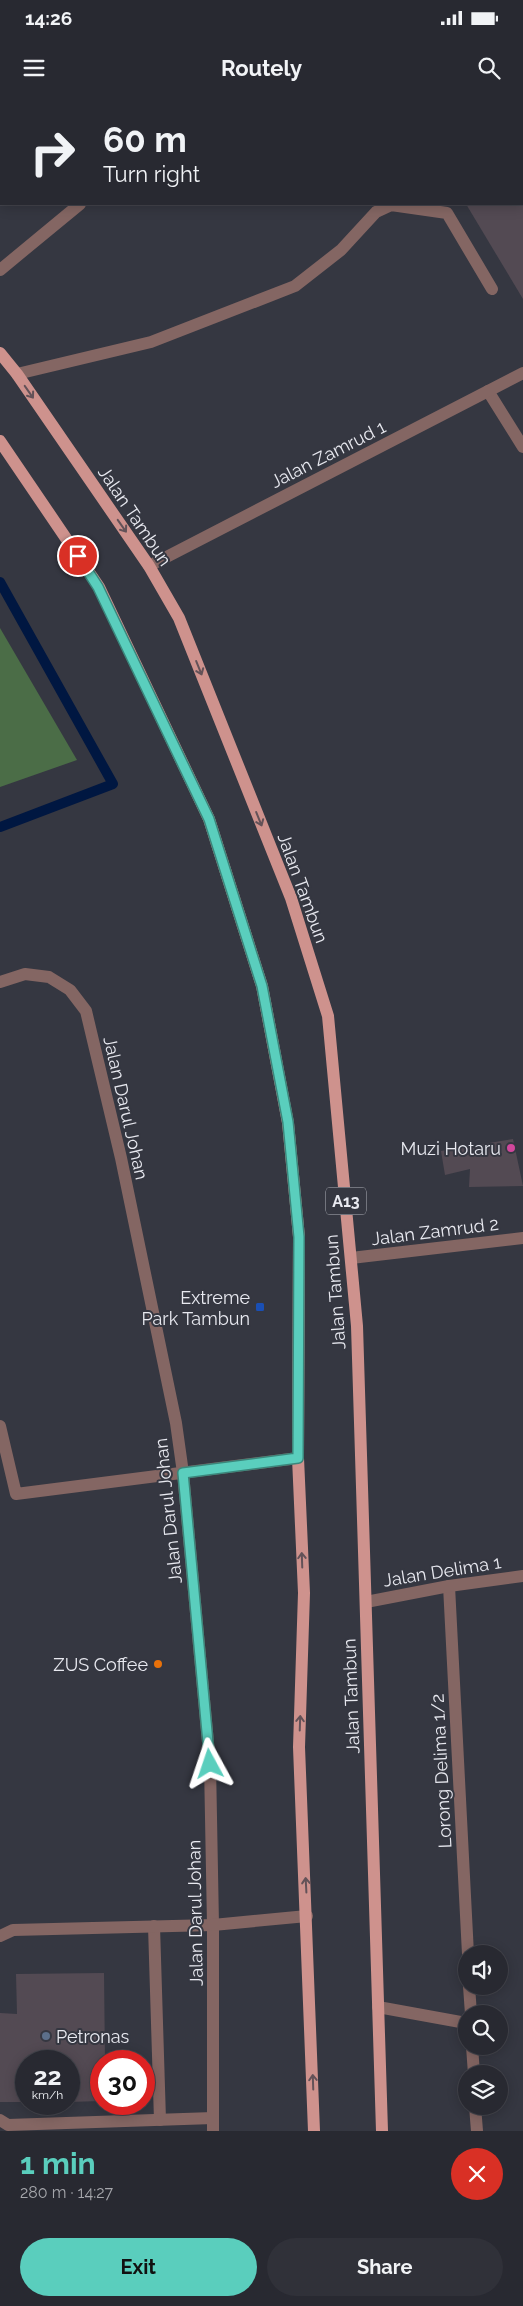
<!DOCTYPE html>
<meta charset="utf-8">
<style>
body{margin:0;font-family:Raleway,sans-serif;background:#303139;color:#f1f3f6;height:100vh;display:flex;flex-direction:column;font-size:19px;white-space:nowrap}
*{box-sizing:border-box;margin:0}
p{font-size:16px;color:#a5a6ab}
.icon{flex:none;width:28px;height:28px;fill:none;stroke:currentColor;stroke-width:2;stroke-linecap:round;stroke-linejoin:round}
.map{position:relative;height:2031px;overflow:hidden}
.side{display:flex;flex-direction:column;background:#282931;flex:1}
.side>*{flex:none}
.guide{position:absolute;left:0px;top:0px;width:524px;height:105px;box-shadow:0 2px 12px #0003,0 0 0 1px #44454d;background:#282931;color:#f1f3f6;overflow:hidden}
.tools{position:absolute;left:458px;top:1845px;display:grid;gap:10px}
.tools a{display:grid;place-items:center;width:50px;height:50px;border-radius:50%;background:#282931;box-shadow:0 2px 12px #0003,0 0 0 1px #44454d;font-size:25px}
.speed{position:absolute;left:15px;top:1950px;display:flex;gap:10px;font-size:25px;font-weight:700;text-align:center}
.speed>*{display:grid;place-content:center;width:65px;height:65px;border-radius:50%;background:#282931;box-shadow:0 2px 12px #0003,0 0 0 1px #44454d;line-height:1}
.speed small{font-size:12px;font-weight:400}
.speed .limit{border:8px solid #d22;background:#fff;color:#111}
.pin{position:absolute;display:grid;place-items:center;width:42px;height:42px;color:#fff;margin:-21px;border:2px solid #fff;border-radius:50%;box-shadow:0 1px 5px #0007}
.me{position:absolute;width:55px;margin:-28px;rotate:355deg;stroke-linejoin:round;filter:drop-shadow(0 0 4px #0008)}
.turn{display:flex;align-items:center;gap:18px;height:105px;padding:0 20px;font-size:22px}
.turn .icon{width:65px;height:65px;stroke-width:2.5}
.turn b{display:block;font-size:35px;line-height:42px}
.round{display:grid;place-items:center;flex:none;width:52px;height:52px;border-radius:26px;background:#303139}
.headline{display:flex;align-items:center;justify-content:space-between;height:85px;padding:0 20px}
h1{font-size:30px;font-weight:700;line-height:38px;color:#5acebd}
.action{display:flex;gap:10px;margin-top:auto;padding:10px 20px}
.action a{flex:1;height:58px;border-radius:30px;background:#5acebd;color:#111;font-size:20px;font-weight:700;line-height:58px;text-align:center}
.action a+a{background:#303139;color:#f1f3f6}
.status{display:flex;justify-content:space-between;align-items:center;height:35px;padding:0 25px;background:#282931;direction:ltr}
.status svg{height:14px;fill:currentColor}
header{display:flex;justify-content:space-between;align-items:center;height:65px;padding:0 20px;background:#282931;font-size:22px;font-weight:700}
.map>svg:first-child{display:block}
.green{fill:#4b6d47}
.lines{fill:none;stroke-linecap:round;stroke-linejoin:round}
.stream{stroke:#001741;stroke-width:10}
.building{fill:#534a53}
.lane{stroke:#846663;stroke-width:12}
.street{stroke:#846663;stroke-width:12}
.primary{stroke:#ce928d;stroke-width:12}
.oneway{stroke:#635258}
.route-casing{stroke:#3a867b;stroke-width:12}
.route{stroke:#5acebd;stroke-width:9}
.hotel-dot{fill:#d1479c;stroke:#353741;stroke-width:2}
.transit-dot{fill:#1a4fb4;stroke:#353741;stroke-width:2}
.food-dot{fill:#e8710a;stroke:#353741;stroke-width:2}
.service-dot{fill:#5c6f8a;stroke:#353741;stroke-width:2}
.labels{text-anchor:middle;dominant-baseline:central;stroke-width:4;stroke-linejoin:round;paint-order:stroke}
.shield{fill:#353741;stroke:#b2b4bc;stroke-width:1}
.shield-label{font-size:16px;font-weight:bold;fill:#e8e9f0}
.street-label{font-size:18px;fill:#e8e9f0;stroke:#353741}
.poi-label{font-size:18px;fill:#e8e9f0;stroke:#353741;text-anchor:end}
</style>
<div class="status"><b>14:26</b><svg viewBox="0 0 49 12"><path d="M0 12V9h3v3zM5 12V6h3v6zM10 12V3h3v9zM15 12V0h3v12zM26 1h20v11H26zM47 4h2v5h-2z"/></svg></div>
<header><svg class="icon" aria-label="menu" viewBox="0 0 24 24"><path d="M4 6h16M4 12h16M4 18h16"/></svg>Routely<svg class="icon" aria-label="search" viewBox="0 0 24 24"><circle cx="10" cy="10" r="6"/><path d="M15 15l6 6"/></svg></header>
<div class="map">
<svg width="523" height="2031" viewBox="0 0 523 2031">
<rect width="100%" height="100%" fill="#353741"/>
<polygon class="green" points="0,528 77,660 0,687"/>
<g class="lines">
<polyline class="stream" points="0,482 113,684 0,727"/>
</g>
<g class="building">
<polygon points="466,104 523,104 523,199"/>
<polygon points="513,1039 523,1086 469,1087 470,1069 445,1075 441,1051"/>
<polygon points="104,1873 105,1961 101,1961 101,2001 69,2002 69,1961 26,1961 26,2002 0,2002 0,1913 17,1914 16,1874"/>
</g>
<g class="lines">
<g class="lane">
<polyline points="152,1 154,0"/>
<polyline points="350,1 351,0"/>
<polyline points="0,170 80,104"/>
<polyline points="17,274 151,242 295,186 341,150 376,112 391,105 447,113 492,189"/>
<polyline points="154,1826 160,2020"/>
<polyline points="0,1836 13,1830 213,1825"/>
<polyline points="0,2020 8,2025 213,2018"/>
</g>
<g class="street">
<polyline points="488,291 523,347"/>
<polyline points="149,466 523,273"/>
<polyline points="0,882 25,874 49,877 70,890 86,911 121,1058 176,1323 183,1373 210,1664 213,1825 213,2031"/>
<polyline points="351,1158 523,1138"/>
<polyline points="0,1326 16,1394 298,1358"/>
<polyline points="449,1486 468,1854"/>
<polyline points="366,1502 449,1486 523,1476"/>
<polyline points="213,1825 307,1816"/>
<polyline points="469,1886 471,1914"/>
<polyline points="378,1907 466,1923"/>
<polyline points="472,1946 474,1974"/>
<polyline points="475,2006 477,2031"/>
</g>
<g class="primary">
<polyline points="0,253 17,274 149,466 179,518 291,798 328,916 357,1226 382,2031"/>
<polyline points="0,341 99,487 209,719 262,886 288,1023 299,1137 298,1358 304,1493 299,1647 314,2031"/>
</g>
</g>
<defs><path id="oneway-shaft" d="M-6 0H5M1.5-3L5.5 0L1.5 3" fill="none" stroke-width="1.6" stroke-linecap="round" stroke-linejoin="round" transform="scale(1.25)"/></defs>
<g class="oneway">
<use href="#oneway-shaft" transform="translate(29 292) rotate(55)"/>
<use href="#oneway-shaft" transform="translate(122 426) rotate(55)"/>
<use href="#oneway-shaft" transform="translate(199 568) rotate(68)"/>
<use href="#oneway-shaft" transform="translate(259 719) rotate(68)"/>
<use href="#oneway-shaft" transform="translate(302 1460) rotate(-92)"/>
<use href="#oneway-shaft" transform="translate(300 1623) rotate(-88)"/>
<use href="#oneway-shaft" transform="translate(306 1785) rotate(-93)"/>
<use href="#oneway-shaft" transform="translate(313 1982) rotate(-92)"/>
</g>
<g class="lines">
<g class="route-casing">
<polyline id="route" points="78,456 98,487 209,719 262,886 288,1022 299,1137 298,1358 183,1373 210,1664"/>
</g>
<use href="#route" class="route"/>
</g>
<circle class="hotel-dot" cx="511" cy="1048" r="5"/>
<rect class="transit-dot" x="255" y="1202" width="10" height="10" rx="2.5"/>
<circle class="food-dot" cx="158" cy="1564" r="5"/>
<circle class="service-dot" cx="46" cy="1936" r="5"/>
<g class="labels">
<rect class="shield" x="326" y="1087.5" width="40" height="27" rx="4"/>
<g class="shield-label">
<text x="346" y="1101">A13</text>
</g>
<g class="street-label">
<text transform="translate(328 354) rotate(-27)">Jalan Zamrud 1</text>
<text transform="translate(135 416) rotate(56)">Jalan Tambun</text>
<text transform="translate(303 788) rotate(70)">Jalan Tambun</text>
<text transform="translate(126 1008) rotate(77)">Jalan Darul Johan</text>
<text transform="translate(435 1131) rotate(-7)">Jalan Zamrud 2</text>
<text transform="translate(335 1192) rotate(-94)">Jalan Tambun</text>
<text transform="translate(168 1411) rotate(-96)">Jalan Darul Johan</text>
<text transform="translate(442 1471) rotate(-9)">Jalan Delima 1</text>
<text transform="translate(351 1596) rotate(-92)">Jalan Tambun</text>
<text transform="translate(441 1671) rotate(-93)">Lorong Delima 1/2</text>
<text transform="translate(195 1813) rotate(-91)">Jalan Darul Johan</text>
</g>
<g class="poi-label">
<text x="501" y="1048">Muzi Hotaru</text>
<text x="250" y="1197">Extreme<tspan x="250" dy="21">Park Tambun</tspan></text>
<text x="148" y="1564">ZUS Coffee</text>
<text x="56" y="1936" text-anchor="start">Petronas</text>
</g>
</g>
</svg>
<div class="tools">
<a><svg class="icon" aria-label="sound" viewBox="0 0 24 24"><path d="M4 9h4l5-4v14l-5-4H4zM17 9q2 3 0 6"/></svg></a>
<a><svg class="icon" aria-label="search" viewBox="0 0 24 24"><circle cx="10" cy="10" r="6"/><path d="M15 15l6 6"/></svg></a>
<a><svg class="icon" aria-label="layers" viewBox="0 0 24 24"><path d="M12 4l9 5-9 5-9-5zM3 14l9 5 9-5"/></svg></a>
</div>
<div class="speed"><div>22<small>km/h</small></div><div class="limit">30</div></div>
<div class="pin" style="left:78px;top:456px;background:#d93025"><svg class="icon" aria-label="arrive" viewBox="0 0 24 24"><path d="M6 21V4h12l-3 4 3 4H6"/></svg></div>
<svg class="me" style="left:210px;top:1664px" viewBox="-20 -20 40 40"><path d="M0-17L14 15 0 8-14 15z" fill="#5acebd" stroke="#fff" stroke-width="4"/></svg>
<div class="guide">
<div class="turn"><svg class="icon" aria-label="right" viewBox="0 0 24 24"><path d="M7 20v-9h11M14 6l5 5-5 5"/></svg><div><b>60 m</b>Turn right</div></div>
</div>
</div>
<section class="side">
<div class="headline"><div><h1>1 min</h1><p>280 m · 14:27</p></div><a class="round" style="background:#d93025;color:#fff"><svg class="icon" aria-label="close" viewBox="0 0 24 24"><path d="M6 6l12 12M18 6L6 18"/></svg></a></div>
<div class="action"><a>Exit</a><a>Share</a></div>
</section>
